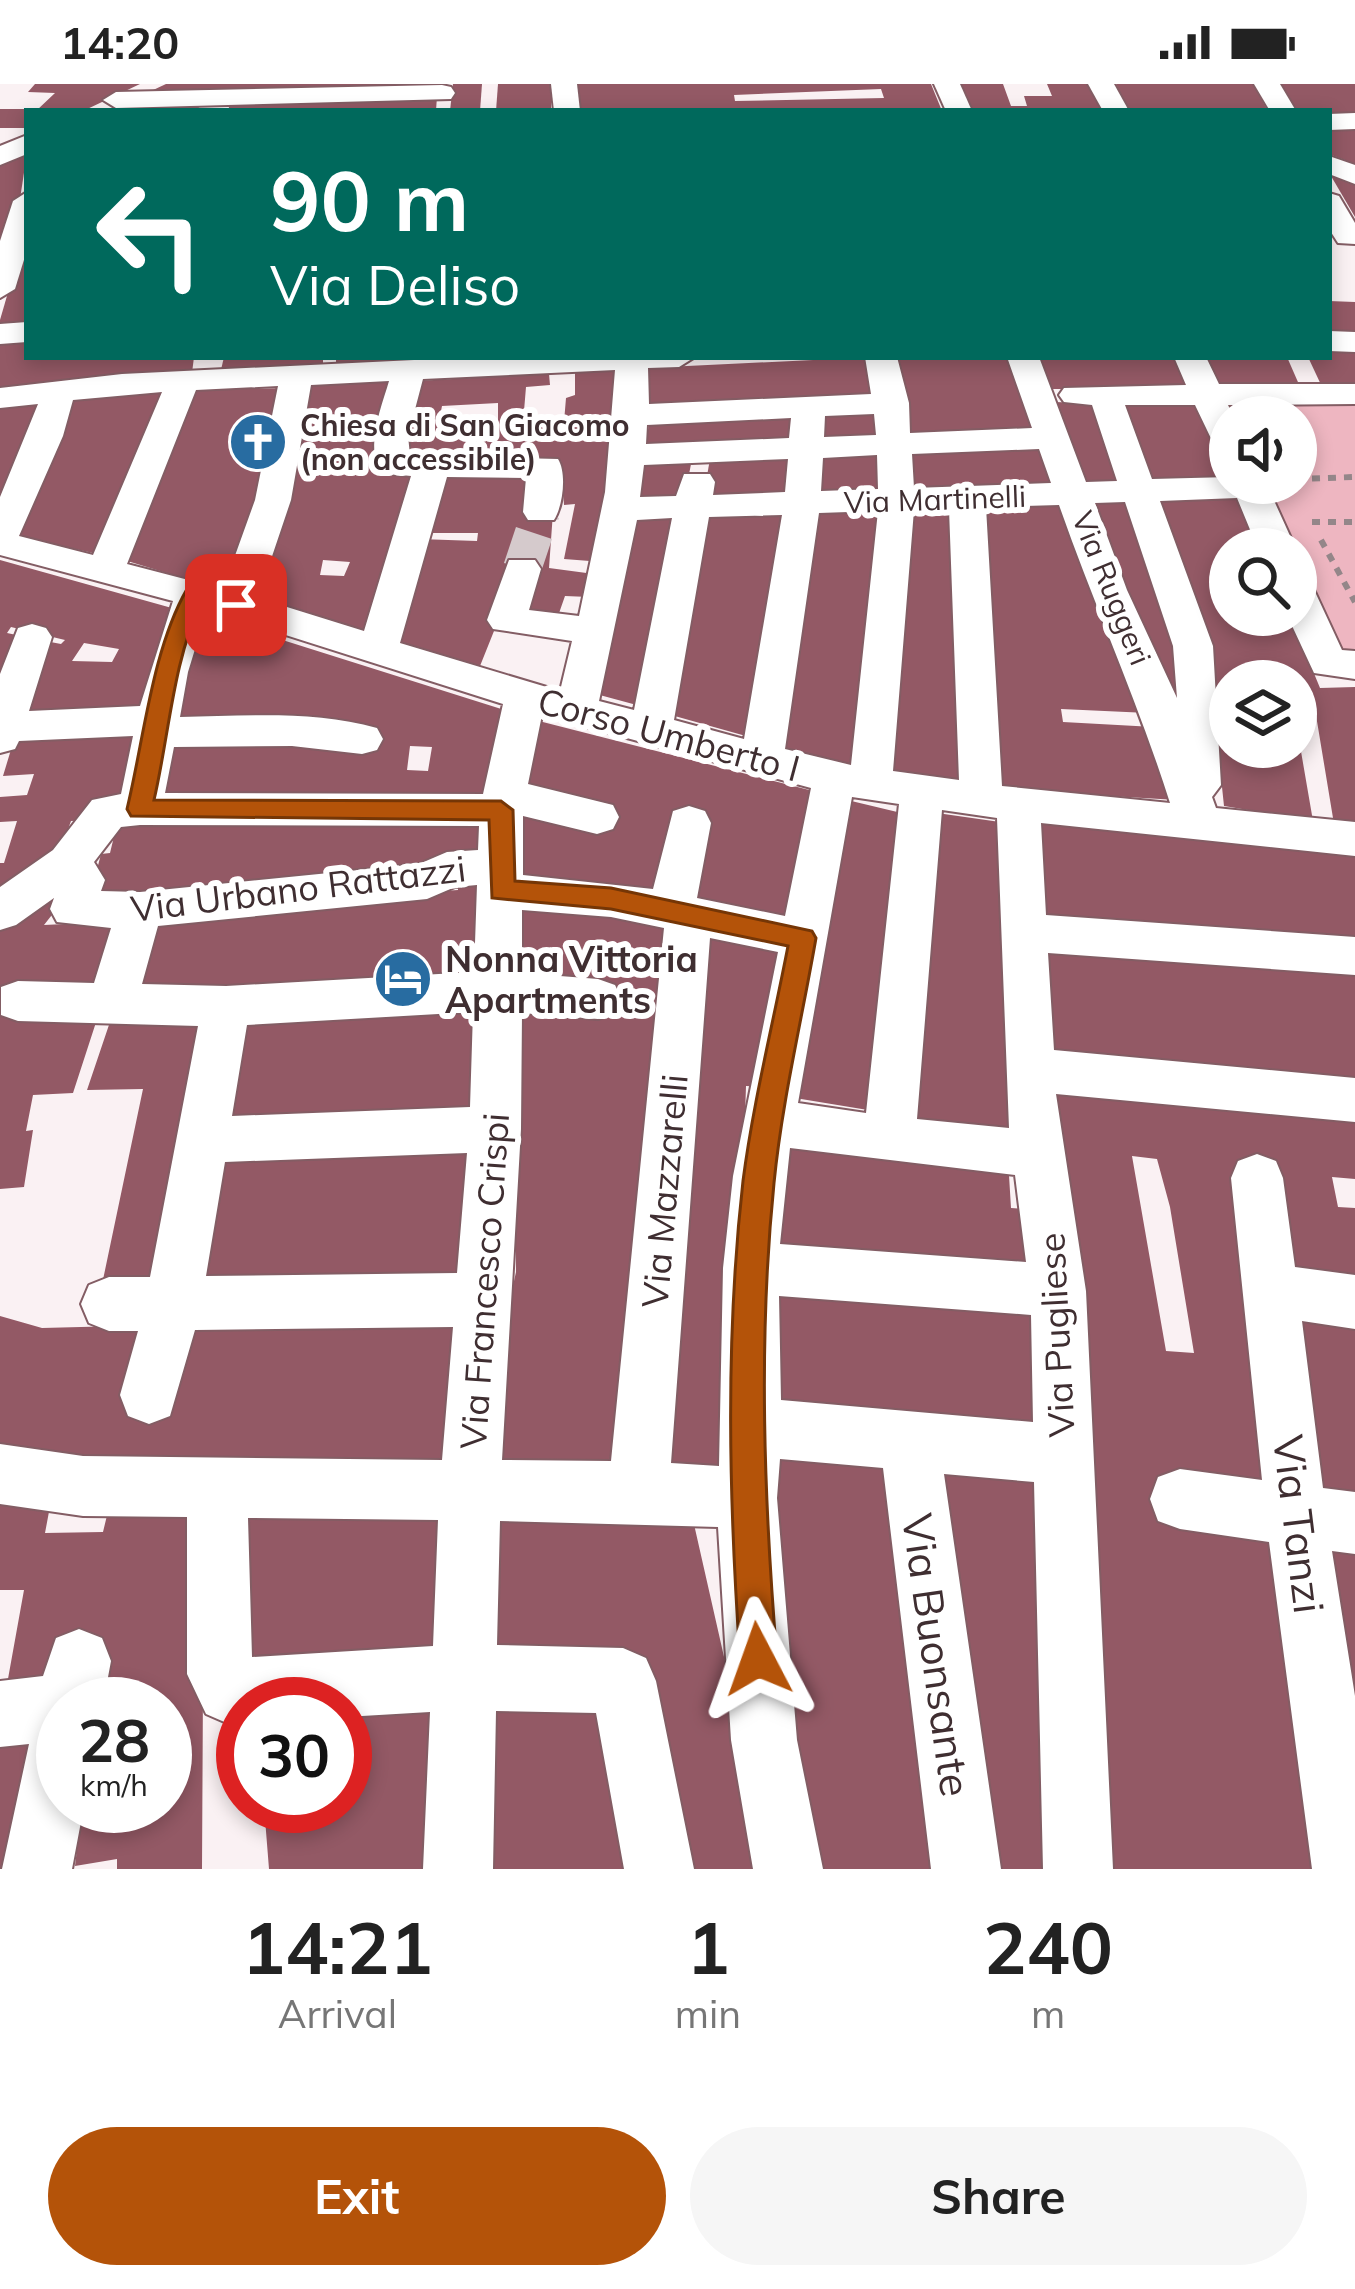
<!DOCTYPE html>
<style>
body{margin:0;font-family:Mulish,sans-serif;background:#f6f6f6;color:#222;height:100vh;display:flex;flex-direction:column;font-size:45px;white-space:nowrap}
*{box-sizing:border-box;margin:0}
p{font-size:39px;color:#767676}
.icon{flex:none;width:66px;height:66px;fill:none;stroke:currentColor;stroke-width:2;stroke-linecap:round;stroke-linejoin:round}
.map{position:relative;height:1785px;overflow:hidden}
.sheet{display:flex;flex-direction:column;background:#fff;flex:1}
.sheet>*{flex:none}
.hud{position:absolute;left:24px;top:24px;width:1308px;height:252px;border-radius:0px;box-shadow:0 6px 18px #0003;background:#00695c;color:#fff;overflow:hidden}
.fabs{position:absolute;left:1209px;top:312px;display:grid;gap:24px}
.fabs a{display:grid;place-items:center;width:108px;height:108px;border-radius:50%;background:#fff;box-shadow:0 6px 18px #0003;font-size:60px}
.speed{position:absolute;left:36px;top:1593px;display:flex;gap:24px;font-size:60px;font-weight:700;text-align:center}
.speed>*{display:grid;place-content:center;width:156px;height:156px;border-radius:50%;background:#fff;box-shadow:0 6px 18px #0003;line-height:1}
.speed small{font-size:30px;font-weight:400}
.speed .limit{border:18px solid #d22;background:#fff;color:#111}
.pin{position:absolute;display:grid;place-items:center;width:102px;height:102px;color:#fff;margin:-51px;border-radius:24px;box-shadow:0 6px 18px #0006}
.me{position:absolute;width:132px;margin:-66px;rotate:356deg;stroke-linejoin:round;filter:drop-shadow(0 0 9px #0008)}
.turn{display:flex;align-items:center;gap:42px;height:252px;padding:0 48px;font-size:54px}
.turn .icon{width:156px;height:156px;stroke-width:2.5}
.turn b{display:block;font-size:84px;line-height:102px}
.eta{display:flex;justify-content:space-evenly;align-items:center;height:204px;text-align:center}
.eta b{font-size:72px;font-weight:700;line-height:84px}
.cta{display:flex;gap:24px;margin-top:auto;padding:24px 48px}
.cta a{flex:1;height:138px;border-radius:72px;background:#b45309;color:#fff;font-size:48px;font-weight:700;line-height:138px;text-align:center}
.cta a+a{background:#f6f6f6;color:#222}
.status{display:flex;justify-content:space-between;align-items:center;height:84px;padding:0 60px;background:#fff;direction:ltr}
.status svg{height:33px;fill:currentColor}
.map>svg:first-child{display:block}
.green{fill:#eeb6c1}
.building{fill:#935965;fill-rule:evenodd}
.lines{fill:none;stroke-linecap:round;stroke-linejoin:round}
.minor-tunnel{stroke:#d5cacc;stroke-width:38;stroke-dasharray:38 20;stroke-linecap:butt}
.minor-casing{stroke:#835d64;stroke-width:4}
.path{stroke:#948689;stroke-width:6;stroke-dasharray:8 8;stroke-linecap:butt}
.minor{fill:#fff;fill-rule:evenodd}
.route{fill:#b45309;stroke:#753606;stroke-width:3}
.labels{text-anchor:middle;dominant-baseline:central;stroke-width:12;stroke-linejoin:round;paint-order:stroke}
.far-poi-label{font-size:30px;font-weight:bold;fill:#3f2e31;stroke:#fff;text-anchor:start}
.far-street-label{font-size:30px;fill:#3f2e31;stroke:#fff}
.street-label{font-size:36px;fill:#3f2e31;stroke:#fff}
.poi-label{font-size:36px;font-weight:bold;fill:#3f2e31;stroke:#fff;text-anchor:start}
.near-street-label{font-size:42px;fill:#3f2e31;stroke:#fff}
</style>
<div class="status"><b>14:20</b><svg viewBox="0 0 49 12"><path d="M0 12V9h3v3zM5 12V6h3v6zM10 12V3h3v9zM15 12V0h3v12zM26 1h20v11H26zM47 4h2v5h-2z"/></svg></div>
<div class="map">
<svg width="1355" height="1785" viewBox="0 0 1355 1785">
<rect width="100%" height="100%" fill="#faf1f3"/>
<polygon class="green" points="1218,312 1355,314 1355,575 1338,573 1296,482 1296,465 1258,399 1296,399 1296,333 1230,333"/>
<g class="building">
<polygon points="35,0 140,0 83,27 36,27 55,9 28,8"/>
<polygon points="166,0 415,0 414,8 136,14"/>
<polygon points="453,0 482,0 480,27 450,27"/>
<polygon points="498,0 551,0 551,27 496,27"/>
<path d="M578,0H931L942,27H579ZM881,5L884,14L735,17L734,11Z"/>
<polygon points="959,0 1003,0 1011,22 1027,22 1024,12 1052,12 1047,0 1089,0 1102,27 969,27"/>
<polygon points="1116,0 1253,0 1268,27 1128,27"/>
<polygon points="1281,0 1355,0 1355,31 1296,27"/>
<polygon points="437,12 436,27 228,27 230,19 342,19"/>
<polygon points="200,18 198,27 118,27 125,19"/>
<rect x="0" y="25" width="27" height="19"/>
<polygon points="1329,44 1355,44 1355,80 1329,70"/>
<polygon points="27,69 20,115 0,173 0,78"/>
<polygon points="1331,92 1355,99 1355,133"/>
<polygon points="27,143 27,244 0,246 0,236"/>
<polygon points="1329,217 1355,218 1355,252 1329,252"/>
<polygon points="27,254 27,273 194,273 192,289 0,307 0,256"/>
<polygon points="1329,268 1355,268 1355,305 1323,305 1308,273 1329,273"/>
<polygon points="224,273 323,273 323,289 220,290"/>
<polygon points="336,273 413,273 412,284 336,288"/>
<polygon points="874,273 881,317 651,326 646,284"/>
<polygon points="892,273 1014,273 1046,350 909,356"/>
<polygon points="1036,273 1183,273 1193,305 1043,305"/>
<polygon points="1203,273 1287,273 1301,305 1214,305"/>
<path d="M620,286L603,478L564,475L575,420L564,421L561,377L405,376L415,297L549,290L550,301L526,303L523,339L564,338L566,314L575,311V287ZM498,319V336H490L488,351L436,352L442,322Z"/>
<path d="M404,296L381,352L422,388L370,549L246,515L307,302ZM323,476L350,478L344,492L320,491Z"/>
<polygon points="171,304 107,472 11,451 62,315"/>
<polygon points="289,304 229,508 124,476 191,306"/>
<polygon points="51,314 0,441 0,322"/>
<polygon points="1051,318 1099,319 1129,402 1082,404"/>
<polygon points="1116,319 1200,319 1230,388 1230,398 1145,402"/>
<polygon points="882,324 889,357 815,359 820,327"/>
<polygon points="801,328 796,361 643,366 651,334"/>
<polygon points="1048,360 1064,405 908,411 908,366"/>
<polygon points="891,366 891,412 812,415 816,369"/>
<polygon points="796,371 791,416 702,420 710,375"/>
<polygon points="692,375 683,421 632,422 641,376"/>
<polygon points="436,386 528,387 553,428 549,484 594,490 589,513 565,512 558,532 502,527 480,582 388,554 419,455 477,457 478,449 421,449"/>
<polygon points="1240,409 1263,465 1230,465 1230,531 1290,531 1320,604 1355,603 1355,743 1334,740 1312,607 1296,607 1296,597 1230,597 1230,663 1296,663 1298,650 1313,737 1224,722 1211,598 1151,413"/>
<polygon points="1135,413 1192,605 1168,607 1088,415"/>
<polygon points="1070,416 1096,525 1148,629 1061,625 1063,638 1154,643 1177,716 993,705 973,420"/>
<polygon points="960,420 973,701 882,691 905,422"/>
<polygon points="892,423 862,686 778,663 809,427"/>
<polygon points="788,428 753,654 664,629 698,432"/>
<polygon points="680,433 644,623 596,610 631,434"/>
<path d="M0,476L179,526L152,630L16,635L40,556L61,560L65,556L11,543L7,549L26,553L0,614ZM84,559L119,565L112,578L72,577Z"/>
<path d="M194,528L511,628L496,721L155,719L170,656L325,658L371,669L381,650L170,641ZM410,662L432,663L428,687L407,686Z"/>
<polygon points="531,635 825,710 795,845 665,820 514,800 516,710"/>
<polygon points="151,641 132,711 93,736 71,737 59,770 0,819 0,779 4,779 17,737 0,738 0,713 27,711 34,690 3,692 16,649"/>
<polygon points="843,715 914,732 880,1028 789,1013"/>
<polygon points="930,728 1007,739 1017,1057 903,1046"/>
<polygon points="494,734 492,775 88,820 101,770 110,769 118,736"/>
<polygon points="1029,738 1258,756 1355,773 1355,864 1035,840"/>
<polygon points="494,790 491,896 128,910 152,833 240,820 458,806 458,793"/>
<polygon points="73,804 44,841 128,837 110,904 12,899 0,925 0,846 19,826"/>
<polygon points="514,813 678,838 624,1398 493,1394 498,1270 516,1188"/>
<polygon points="703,842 792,861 768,1003 746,1002 733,1400 654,1398"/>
<polygon points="1038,862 1355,887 1355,1004 1045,979"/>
<polygon points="490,917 482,1035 220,1044 235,932"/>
<polygon points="100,926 73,1009 33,1011 26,1047 33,1046 24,1103 0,1105 0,931"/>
<polygon points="113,929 216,934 165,1207 100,1210 143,1005 87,1006"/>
<path d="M1047,1005L1355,1030V1095L1332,1093L1338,1123L1355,1124V1201L1290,1191L1279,1083L1235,1079L1320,1785H1105ZM1132,1072L1157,1075L1170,1123L1194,1269L1166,1267Z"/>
<polygon points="783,1054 1008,1075 1011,1124 1038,1126 1042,1195 777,1177"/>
<polygon points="481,1057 471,1202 189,1211 215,1067"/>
<polygon points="774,1200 1044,1215 1047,1353 771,1330"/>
<polygon points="1298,1229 1355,1236 1355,1423 1318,1419"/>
<polygon points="0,1232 42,1244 467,1233 450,1394 0,1372"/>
<polygon points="769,1358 901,1368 949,1785 812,1785 786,1654"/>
<polygon points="925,1367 1045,1379 1063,1785 986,1785"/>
<polygon points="0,1415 51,1417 45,1449 103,1448 110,1419 204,1419 202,1785 117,1785 117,1775 75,1782 82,1722 165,1722 165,1620 84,1620 54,1611 4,1617 24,1506 0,1506"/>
<polygon points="235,1422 448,1428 435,1572 236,1585"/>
<polygon points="691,1427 772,1785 678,1785 636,1578 485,1574 491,1431"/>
<polygon points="1325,1458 1355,1461 1355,1651"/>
<polygon points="437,1606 429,1785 269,1785 264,1722 345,1722 345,1620 258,1620"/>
<polygon points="488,1608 613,1608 638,1785 484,1785"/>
<polygon points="52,1641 30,1785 0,1785 0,1645"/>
</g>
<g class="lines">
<polyline class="minor-tunnel" points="522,485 541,428"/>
<g class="minor-casing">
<g id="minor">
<polygon points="551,0 577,0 580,27 554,27"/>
<polygon points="934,0 960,0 972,27 946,27"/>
<polygon points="1088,0 1114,0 1129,27 1103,27"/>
<polygon points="1254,0 1280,0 1296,27 1270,27"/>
<polygon points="442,1 451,3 455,9 451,15 116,24 103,16 116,8"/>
<polygon points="1355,29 1355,45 1329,46 1329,30"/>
<polygon points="27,51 27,70 0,81 0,62"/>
<polygon points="1329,72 1355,81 1355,100 1329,90"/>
<polygon points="27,108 27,166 15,205 0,214 0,157 13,117"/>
<polygon points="1329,109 1339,112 1355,139 1355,160 1338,159 1329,145"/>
<polygon points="27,238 27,258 0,260 0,240"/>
<polygon points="1329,247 1355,248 1355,268 1329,267"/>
<path d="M476,273H695L679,283L648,284L649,320L871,310L865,273H897L909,319L910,349L1032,344L1007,273H1039L1086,398L1117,397L1092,321L1064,318L1059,311L1064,304L1186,301L1174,273H1206L1219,300H1355V320L1228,321L1234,333H1230V372L1218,369L1195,321H1125L1152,395L1230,393V399H1266L1296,465H1258L1237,414L1160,417L1213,562L1221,701L1212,713L1216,724L1355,738V772L1041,739L1046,831L1355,853V891L1048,869L1054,966L1355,994V1038L1056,1010L1086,1207L1113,1785H1043L1034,1398L944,1390L1001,1785H931L883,1384L780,1375L777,1414L797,1656L823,1785H753L731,1656L718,1443L500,1437L497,1561L623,1564L646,1574L656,1597L694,1785H624L596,1629L496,1627L493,1785H423L430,1628L345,1633V1620H243V1639L229,1640L206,1630L187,1590V1433L83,1432L0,1420V1360L83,1372L442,1376L453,1243L195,1246L170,1332L149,1340L128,1332L120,1311L138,1247H109L89,1239L81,1220L89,1201L109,1193H150L198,942L18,937L1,931V903L18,897L94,899L111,844L57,838L50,825L54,814L16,841L0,846V803L53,766L92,716L121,710L133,652L19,657L15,665L0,669V590L18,544L32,540L46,544L52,553L29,627L140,622L173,517L0,471V413L38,320L0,324V304L122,290ZM615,286L605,408L579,532L529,526L541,485L535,476H509L487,536L493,545L572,557L560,607L400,559L447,393L526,394L523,428L528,436H554C563,422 567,389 558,375L410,371L408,352L423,295ZM389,297C381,325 365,361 381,389L411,392L364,547L258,514L291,416L311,301ZM278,302L255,416L223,505L127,480L196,306ZM162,308L93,471L19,452L63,352L73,316ZM874,330L876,351L824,353L825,332ZM791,334L789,354L646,360L647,341ZM1039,365L1051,399L914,404L912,370ZM877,371L878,405L821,407L823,374ZM788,375L785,408L713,411L715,398L710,390H684L676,412L640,413L644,381ZM1125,418L1173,562L1177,614L1127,506L1095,419ZM1059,421C1094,521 1138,618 1170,719L1002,702L986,423ZM949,425L959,696L893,687L914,426ZM878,427L851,681L785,665L819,429ZM782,431L744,655L674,636L709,433ZM672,434L634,626L599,617L637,436ZM207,526L503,620L483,710L165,709L174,663L292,662L362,670L377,666L383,655L377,644C314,626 245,632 180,633L188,588ZM542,631L811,704L785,832L697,814L711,739L705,727L689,722L673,727L653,805L523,791V732L597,750L613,745L619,733L613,721L528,700ZM852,713L899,720L866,1029L798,1019ZM942,726L997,734L1009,1044L917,1035ZM140,741L479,742L478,766L447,768L419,780L140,808L101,807L105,796L94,778L121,743ZM477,801L474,888L226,902L142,900L158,842L427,815L455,803ZM522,826L611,833L664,844L611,1377L502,1376L521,1045L522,929L598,935L615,929L622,915L615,901L598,895L522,889ZM710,854L778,868L733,1092L723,1184L719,1382L671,1379ZM473,928L470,1023L232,1032L247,941ZM790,1064L1015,1091L1026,1178L780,1160ZM467,1069L457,1189L206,1192L225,1078ZM779,1212L1031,1231L1033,1338L781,1316ZM248,1434L438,1436L433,1562L252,1573Z"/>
<polygon points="1296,493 1310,497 1342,566 1355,567 1355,595 1314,589 1287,531 1296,531"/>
<polygon points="1257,1070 1276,1077 1283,1094 1295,1183 1355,1191 1355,1245 1302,1237 1323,1404 1355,1408 1355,1470 1332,1467 1355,1612 1355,1785 1312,1785 1269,1458 1180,1445 1158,1437 1150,1415 1158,1393 1180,1385 1262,1396 1231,1094 1238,1077"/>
<polygon points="79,1545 102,1554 111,1577 103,1620 63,1620 63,1722 84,1722 72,1785 2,1785 29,1660 0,1663 0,1597 43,1592 56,1554"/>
</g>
</g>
<g class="path">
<polyline points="1296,395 1355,393"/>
<polyline points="1312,438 1355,438"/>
<polyline points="1321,456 1355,518"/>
</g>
<use href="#minor" class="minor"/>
</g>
<path class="route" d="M195,503L244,516L247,521L236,528L201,519C173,577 169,652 154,716L501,717L513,726L515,797L611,804L812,847L816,854C802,935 782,1017 774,1099C758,1257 764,1417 777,1575L771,1588L758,1594L745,1588L740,1575C729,1416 725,1256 743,1097C753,1019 773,940 788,862L611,825L492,814L489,736L131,732L127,725C144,655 152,566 187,505Z"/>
<defs>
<g id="church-disc" transform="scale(3)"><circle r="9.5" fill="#286ca1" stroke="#fff"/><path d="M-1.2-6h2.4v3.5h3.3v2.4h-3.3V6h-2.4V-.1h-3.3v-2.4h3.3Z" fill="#fff"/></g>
<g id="hotel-disc" transform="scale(3)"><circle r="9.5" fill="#286ca1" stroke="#fff"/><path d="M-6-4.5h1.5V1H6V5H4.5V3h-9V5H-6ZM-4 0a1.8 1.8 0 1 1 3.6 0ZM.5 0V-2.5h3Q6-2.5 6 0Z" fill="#fff"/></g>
</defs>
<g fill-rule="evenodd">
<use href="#church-disc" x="258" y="358"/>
<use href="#hotel-disc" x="403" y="895"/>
</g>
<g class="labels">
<g class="far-poi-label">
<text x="300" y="341">Chiesa di San Giacomo<tspan x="300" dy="34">(non accessibile)</tspan></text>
</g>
<g class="far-street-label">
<text transform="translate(935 415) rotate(-2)">Via Martinelli</text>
<text transform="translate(1112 504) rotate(68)">Via Ruggeri</text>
</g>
<g class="street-label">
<text transform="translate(669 650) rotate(15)">Corso Umberto I</text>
<text transform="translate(298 804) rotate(-7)">Via Urbano Rattazzi</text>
<text transform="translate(664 1107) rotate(-85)">Via Mazzarelli</text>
<text transform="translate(484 1197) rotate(-86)">Via Francesco Crispi</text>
<text transform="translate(1056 1251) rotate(-93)">Via Pugliese</text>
</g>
<g class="poi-label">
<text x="445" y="874">Nonna Vittoria<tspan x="445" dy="41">Apartments</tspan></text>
</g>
<g class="near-street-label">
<text transform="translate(1299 1440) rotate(83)">Via Tanzi</text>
<text transform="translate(937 1571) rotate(82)">Via Buonsante</text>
</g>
</g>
</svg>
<div class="fabs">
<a><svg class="icon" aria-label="sound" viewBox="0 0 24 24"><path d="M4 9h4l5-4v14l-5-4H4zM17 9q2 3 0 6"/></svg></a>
<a><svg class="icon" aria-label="search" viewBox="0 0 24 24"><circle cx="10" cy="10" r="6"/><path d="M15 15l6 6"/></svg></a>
<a><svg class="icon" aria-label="layers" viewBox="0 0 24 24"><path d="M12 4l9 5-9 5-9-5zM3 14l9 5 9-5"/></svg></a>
</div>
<div class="speed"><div>28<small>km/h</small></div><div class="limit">30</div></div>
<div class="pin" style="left:236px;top:521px;background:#d93025"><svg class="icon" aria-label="arrive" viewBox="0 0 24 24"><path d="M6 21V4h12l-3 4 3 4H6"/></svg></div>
<svg class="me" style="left:758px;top:1575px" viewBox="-20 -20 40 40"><path d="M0-17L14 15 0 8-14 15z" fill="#b45309" stroke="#fff" stroke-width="4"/></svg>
<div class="hud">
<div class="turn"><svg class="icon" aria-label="left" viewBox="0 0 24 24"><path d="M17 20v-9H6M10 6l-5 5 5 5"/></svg><div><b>90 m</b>Via Deliso</div></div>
</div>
</div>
<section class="sheet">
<div class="eta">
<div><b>14:21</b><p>Arrival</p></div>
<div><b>1</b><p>min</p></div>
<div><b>240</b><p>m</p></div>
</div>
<div class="cta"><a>Exit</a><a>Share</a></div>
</section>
